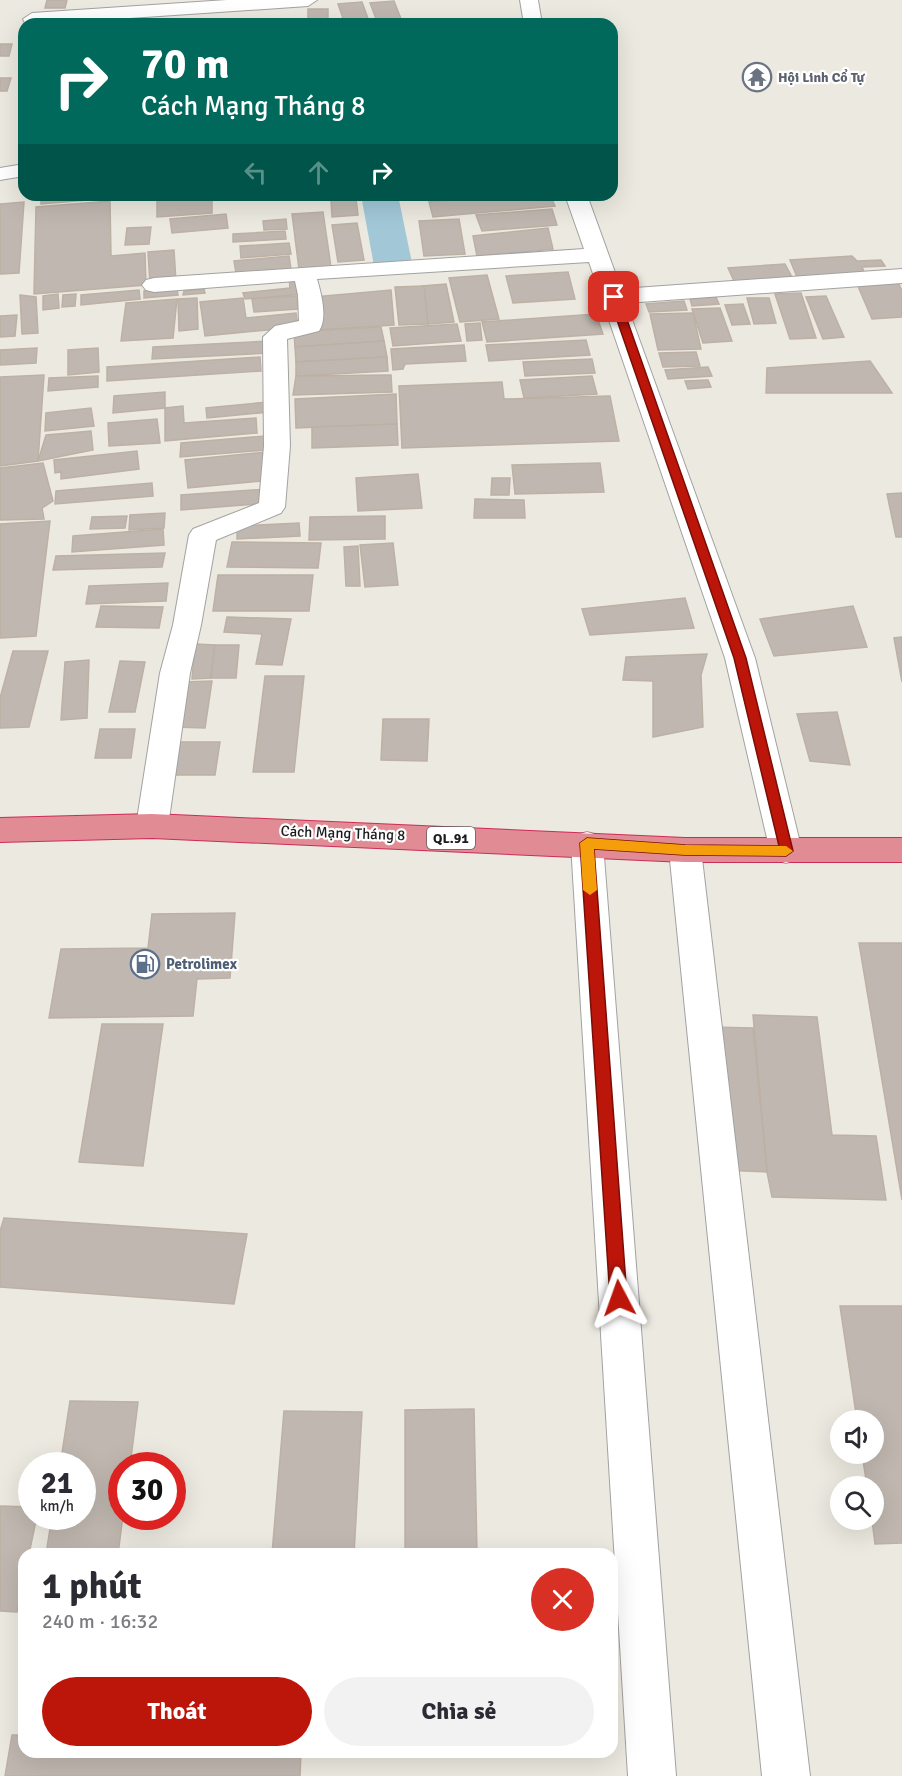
<!DOCTYPE html>
<html lang="vi">
<meta charset="utf-8">
<style>
body{margin:0;font-family:Signika,sans-serif;background:#f2f2f3;color:#2b2b33;height:100vh;display:flex;flex-direction:column;font-size:22px;white-space:nowrap}
*{box-sizing:border-box;margin:0}
p{font-size:20px;color:#7c7c81}
.icon{flex:none;width:33px;height:33px;fill:none;stroke:currentColor;stroke-width:2;stroke-linecap:round;stroke-linejoin:round}
.map{position:relative;flex:1;overflow:hidden}
.side{position:absolute;left:18px;top:1548px;width:600px;height:210px;display:flex;flex-direction:column;background:#fff;border-radius:18px;box-shadow:0 6px 24px #0002}
.side>*{flex:none}
.banner{position:absolute;left:18px;top:18px;width:600px;height:183px;border-radius:18px;box-shadow:0 6px 24px #0002;background:#00695c;color:#fff;overflow:hidden}
.tools{position:absolute;left:830px;top:1410px;display:grid;gap:12px}
.tools a{display:grid;place-items:center;width:54px;height:54px;border-radius:50%;background:#fff;box-shadow:0 6px 24px #0002;font-size:30px}
.speed{position:absolute;left:18px;top:1452px;display:flex;gap:12px;font-size:30px;font-weight:700;text-align:center}
.speed>*{display:grid;place-content:center;width:78px;height:78px;border-radius:50%;background:#fff;box-shadow:0 6px 24px #0002;line-height:1}
.speed small{font-size:15px;font-weight:400}
.speed .limit{border:9px solid #d22;background:#fff;color:#111}
.pin{position:absolute;display:grid;place-items:center;width:51px;height:51px;color:#fff;margin:-26px;border-radius:12px;box-shadow:0 3px 9px #0006}
.me{position:absolute;width:66px;margin:-33px;rotate:356deg;stroke-linejoin:round;filter:drop-shadow(0 0 4px #0008)}
.turn{display:flex;align-items:center;gap:21px;height:126px;padding:0 24px;font-size:27px}
.turn .icon{width:78px;height:78px;stroke-width:2.5}
.turn b{display:block;font-size:42px;line-height:51px}
.lanes{display:flex;align-items:center;height:57px;padding:0 24px;background:#0003;justify-content:center;gap:30px;direction:ltr}
.lanes .off{opacity:.35}
.round{display:grid;place-items:center;flex:none;width:63px;height:63px;border-radius:32px;background:#f2f2f3}
.head{display:flex;align-items:center;justify-content:space-between;height:102px;padding:0 24px}
h1{font-size:36px;font-weight:700;line-height:45px}
.action{display:flex;gap:12px;margin-top:auto;padding:12px 24px}
.action a{flex:1;height:69px;border-radius:36px;background:#bc150a;color:#fff;font-size:24px;font-weight:700;line-height:69px;text-align:center}
.action a+a{background:#f2f2f3;color:#2b2b33}
.map>svg:first-child{display:block}
.water{fill:#a2c8d8}
.building{fill:#c0b8b0;stroke:#bdb0a4;stroke-width:1.5}
.lines{fill:none;stroke-linecap:round;stroke-linejoin:round}
.minor-casing{stroke:#a2a2a2;stroke-width:2}
.highway-casing{stroke:#cc2c58;stroke-width:2}
.minor{fill:#fff;fill-rule:evenodd}
.highway{fill:#e18b95;fill-rule:evenodd}
.route{fill:#bc150a;stroke:#7a0e06;stroke-width:1.5}
.slow{fill:#f59e0b}
.labels{text-anchor:middle;dominant-baseline:central;stroke-width:4.5;stroke-linejoin:round;paint-order:stroke}
.far-worship-label{font-size:14px;font-weight:bold;fill:#5b616d;stroke:#fff;text-anchor:start}
.shield{fill:#fff;stroke:#5f5f5f;stroke-width:1.5}
.shield-label{font-size:14px;font-weight:bold;fill:#1b1b1b}
.street-label{font-size:15px;fill:#1b1b1b;stroke:#fff}
.service-label{font-size:15px;font-weight:bold;fill:#4e5e75;stroke:#fff;text-anchor:start}
</style>
<div class="map">
<svg width="902" height="1776" viewBox="0 0 902 1776">
<rect width="100%" height="100%" fill="#ece9e0"/>
<polygon class="water" points="361,195 398,195 412,263 374,266"/>
<g class="building">
<polygon points="47,0 67,0 65,8 45,8"/>
<polygon points="394,1 403,24 378,24 370,3"/>
<polygon points="362,2 370,24 345,24 338,4"/>
<polygon points="308,9 328,9 328,20 308,21"/>
<polygon points="0,44 12,44 9,56 0,56"/>
<polygon points="0,78 11,78 7,91 0,91"/>
<polygon points="41,195 98,195 99,199 41,204"/>
<polygon points="157,195 212,195 212,213 157,217"/>
<polygon points="330,195 361,195 362,197 331,199"/>
<polygon points="510,195 550,195 555,206 433,217 429,202"/>
<polygon points="356,199 358,215 332,217 331,200"/>
<polygon points="110,201 111,256 145,253 146,285 34,294 36,207"/>
<polygon points="24,202 19,273 0,274 0,204"/>
<polygon points="552,209 557,225 482,231 476,215"/>
<polygon points="323,212 331,267 299,269 292,214"/>
<polygon points="226,214 228,228 172,233 170,219"/>
<polygon points="286,219 287,229 264,230 263,221"/>
<polygon points="459,219 465,254 424,256 419,221"/>
<polygon points="357,223 364,260 338,262 332,225"/>
<polygon points="151,227 149,244 125,245 127,228"/>
<polygon points="548,228 553,249 477,256 473,236"/>
<polygon points="285,231 286,239 233,242 233,234"/>
<polygon points="289,243 291,254 241,258 240,246"/>
<polygon points="174,250 176,282 150,284 148,252"/>
<polygon points="289,256 291,269 236,273 234,261"/>
<polygon points="852,256 857,261 881,260 885,266 862,267 865,274 797,277 790,260"/>
<polygon points="785,264 792,277 734,281 728,268"/>
<polygon points="568,272 575,299 513,303 506,276"/>
<polygon points="301,275 305,294 245,299 243,293 290,288 289,277"/>
<polygon points="487,275 499,319 460,322 449,278"/>
<polygon points="898,282 902,291 902,317 872,319 857,284"/>
<polygon points="446,284 454,322 428,324 422,286"/>
<polygon points="424,286 428,324 399,325 395,287"/>
<polygon points="177,289 178,295 144,298 144,291"/>
<polygon points="204,289 205,293 183,295 184,291"/>
<polygon points="139,290 140,299 81,305 81,295"/>
<polygon points="391,290 394,325 316,330 314,297"/>
<polygon points="801,293 816,338 790,339 775,294"/>
<polygon points="58,294 59,308 43,310 43,296"/>
<polygon points="76,294 75,306 62,307 63,295"/>
<polygon points="20,295 36,297 38,333 22,334"/>
<polygon points="296,296 298,309 254,312 252,299"/>
<polygon points="826,296 844,337 823,339 806,297"/>
<polygon points="716,297 719,304 692,306 690,299"/>
<polygon points="197,298 198,329 179,331 178,299"/>
<polygon points="243,298 246,318 296,313 298,327 205,336 200,302"/>
<polygon points="747,298 769,298 776,323 754,324"/>
<polygon points="177,299 173,338 121,341 126,303"/>
<polygon points="684,301 687,310 649,312 646,304"/>
<polygon points="743,304 750,324 732,325 725,305"/>
<polygon points="720,308 732,341 703,343 692,309"/>
<polygon points="693,313 701,349 658,350 650,314"/>
<polygon points="596,314 603,334 487,342 482,322"/>
<polygon points="17,315 15,336 0,337 0,316"/>
<polygon points="480,323 482,340 467,341 465,324"/>
<polygon points="457,324 461,341 393,346 390,328"/>
<polygon points="381,327 384,341 295,347 294,332"/>
<polygon points="586,340 590,355 489,361 486,345"/>
<polygon points="270,341 270,353 152,359 153,347"/>
<polygon points="384,341 387,357 296,362 295,347"/>
<polygon points="464,345 466,361 405,364 403,369 393,370 391,349"/>
<polygon points="37,348 36,363 0,365 0,350"/>
<polygon points="98,348 99,372 68,375 68,350"/>
<polygon points="696,352 700,366 663,367 659,353"/>
<polygon points="260,357 261,371 107,381 107,367"/>
<polygon points="387,357 388,371 296,376 296,362"/>
<polygon points="592,359 595,373 525,376 523,362"/>
<polygon points="870,361 892,393 766,393 767,368"/>
<polygon points="708,367 712,376 668,379 665,370"/>
<polygon points="44,375 38,461 0,466 0,377"/>
<polygon points="391,375 392,392 293,395 296,376"/>
<polygon points="98,376 98,387 48,391 49,378"/>
<polygon points="592,376 597,394 524,398 520,380"/>
<polygon points="708,380 711,387 688,389 685,381"/>
<polygon points="502,382 504,399 610,396 619,441 402,448 399,386"/>
<polygon points="165,392 165,408 113,413 114,396"/>
<polygon points="396,394 397,424 296,428 295,399"/>
<polygon points="268,402 270,412 207,418 206,408"/>
<polygon points="183,406 184,423 256,418 257,433 165,441 165,408"/>
<polygon points="91,408 94,426 45,431 46,413"/>
<polygon points="157,419 160,443 109,446 108,423"/>
<polygon points="397,424 398,445 312,448 312,427"/>
<polygon points="91,431 93,450 38,461 46,435"/>
<polygon points="265,436 266,450 180,457 181,443"/>
<polygon points="137,451 139,469 61,479 61,472 55,473 54,460"/>
<polygon points="267,452 272,480 188,488 185,460"/>
<polygon points="43,463 53,501 42,508 44,519 0,520 0,468"/>
<polygon points="600,463 604,492 515,494 512,465"/>
<polygon points="418,474 422,508 358,511 356,478"/>
<polygon points="492,478 510,478 509,495 491,495"/>
<polygon points="152,483 153,496 55,504 56,491"/>
<polygon points="268,489 269,503 181,510 181,495"/>
<polygon points="902,493 902,537 896,537 887,494"/>
<polygon points="475,499 524,500 525,518 474,518"/>
<polygon points="165,513 164,528 129,530 130,515"/>
<polygon points="127,516 125,528 90,529 92,517"/>
<polygon points="385,516 385,539 309,540 310,517"/>
<polygon points="50,521 36,636 0,638 0,524"/>
<polygon points="299,523 300,536 237,539 237,526"/>
<polygon points="163,529 164,545 72,552 73,536"/>
<polygon points="232,542 321,543 318,568 227,567"/>
<polygon points="393,543 398,585 365,587 360,545"/>
<polygon points="358,546 360,586 346,586 344,547"/>
<polygon points="165,553 162,567 53,570 56,556"/>
<polygon points="218,575 313,575 309,611 213,611"/>
<polygon points="168,583 166,601 86,604 89,586"/>
<polygon points="685,598 694,628 590,635 582,609"/>
<polygon points="101,606 163,607 159,628 96,627"/>
<polygon points="853,606 867,647 774,656 760,619"/>
<polygon points="227,617 291,619 282,665 256,664 262,634 224,632"/>
<polygon points="902,637 902,682 894,638"/>
<polygon points="195,644 215,645 211,678 192,679"/>
<polygon points="215,645 239,645 236,678 211,678"/>
<polygon points="13,651 48,651 29,727 0,728 0,698"/>
<polygon points="707,654 701,675 703,727 653,737 653,681 623,680 626,657"/>
<polygon points="89,660 87,718 61,720 65,662"/>
<polygon points="120,661 145,662 135,712 109,712"/>
<polygon points="265,676 304,676 294,772 253,772"/>
<polygon points="212,681 205,728 174,727 183,682"/>
<polygon points="837,712 850,765 810,761 797,714"/>
<polygon points="383,719 429,719 427,761 381,760"/>
<polygon points="100,729 135,729 131,758 95,758"/>
<polygon points="177,742 220,742 215,775 171,775"/>
<polygon points="235,913 230,978 197,979 193,1016 49,1018 61,949 148,948 152,914"/>
<polygon points="859,943 902,943 902,1200"/>
<polygon points="753,1015 817,1017 832,1135 876,1136 886,1200 772,1197 767,1172"/>
<polygon points="102,1024 163,1024 143,1166 79,1162"/>
<polygon points="709,1027 753,1028 767,1172 720,1170"/>
<polygon points="4,1218 247,1234 234,1304 0,1287 0,1231"/>
<polygon points="840,1306 902,1306 902,1543 875,1544 872,1520 873,1486 867,1486 862,1454 873,1454 873,1420 857,1420"/>
<polygon points="70,1401 138,1402 130,1466 122,1466 123,1516 118,1554 46,1554 52,1516 82,1516 82,1466 60,1466"/>
<polygon points="474,1409 477,1554 405,1554 405,1410"/>
<polygon points="284,1411 362,1412 354,1554 272,1554"/>
<polygon points="0,1506 32,1507 32,1516 37,1516 29,1554 24,1554 24,1579 17,1612 0,1611"/>
<polygon points="12,1735 24,1735 24,1752 301,1752 300,1776 5,1776"/>
</g>
<g class="lines">
<g class="minor-casing">
<g id="minor">
<polygon points="227,0 317,0 308,6 41,24 25,23 23,19 32,13"/>
<polygon points="520,0 538,0 542,24 524,24"/>
<polygon points="24,164 24,176 0,180 0,168"/>
<path d="M565,195H587L621,289L902,269V283L626,303L755,658L802,851L797,860L786,863L775,860L770,851L725,658L589,262L317,279C321,293 328,318 319,331L287,339L290,446L285,507L281,513L216,540L201,625L190,673L168,826L163,834L152,838L141,834L136,826L160,673L173,625L189,535L193,529L259,503L264,446L263,337L275,326L299,321L298,295L295,281L154,292L146,290L142,285L146,280L154,278L584,249Z"/>
<polygon points="587,832 598,835 603,844 676,1776 628,1776 571,844 576,835"/>
<polygon points="685,838 696,841 701,850 810,1776 762,1776 669,850 674,841"/>
</g>
</g>
<g class="highway-casing">
<polygon id="highway" points="152,814 685,838 902,838 902,862 685,862 152,838 0,842 0,818"/>
</g>
<use href="#minor" class="minor"/>
<use href="#highway" class="highway"/>
</g>
<polygon class="route" points="614,294 619,297 746,658 793,851 786,856 685,855 594,849 627,1298 624,1303 619,1305 613,1303 610,1298 580,843 587,838 685,845 779,846 734,658 609,297"/>
<polygon class="slow" points="587,838 685,845 786,846 793,851 786,856 685,855 594,849 597,890 590,895 583,890 580,843"/>
<defs>
<g id="temple-ring" transform="scale(1.5)"><circle r="9.5" fill="#fff" stroke="#6b7280" stroke-width="1.5"/><path d="M0-6L5-2H3V0L6.5 2.5H4V6H1.5V3h-3V6H-4V2.5H-6.5L-3 0V-2H-5Z" fill="#6b7280"/></g>
<g id="fuel-ring" transform="scale(1.5)"><circle r="9.5" fill="#fff" stroke="#5c6f8a" stroke-width="1.5"/><path d="M-5.5-6h7V0h2V4h1.3V-2.5L3-4.5l.8-.8L6-3V5H2.5V1h-1V6h-7ZM-4.2-4.7v3.2H.2V-4.7Z" fill="#5c6f8a"/></g>
</defs>
<g fill-rule="evenodd">
<use href="#temple-ring" x="757" y="77"/>
<use href="#fuel-ring" x="145" y="964"/>
</g>
<g class="labels">
<g class="far-worship-label">
<text x="778" y="77">Hội Linh Cổ Tự</text>
</g>
<rect class="shield" x="427" y="827" width="48" height="22" rx="4.5"/>
<g class="shield-label">
<text x="451" y="838">QL.91</text>
</g>
<g class="street-label">
<text transform="translate(343 833) rotate(2)">Cách Mạng Tháng 8</text>
</g>
<g class="service-label">
<text x="166" y="964">Petrolimex</text>
</g>
</g>
</svg>
<div class="tools">
<a><svg class="icon" aria-label="sound" viewBox="0 0 24 24"><path d="M4 9h4l5-4v14l-5-4H4zM17 9q2 3 0 6"/></svg></a>
<a><svg class="icon" aria-label="search" viewBox="0 0 24 24"><circle cx="10" cy="10" r="6"/><path d="M15 15l6 6"/></svg></a>
</div>
<div class="speed"><div>21<small>km/h</small></div><div class="limit">30</div></div>
<div class="pin" style="left:614px;top:297px;background:#d93025"><svg class="icon" aria-label="arrive" viewBox="0 0 24 24"><path d="M6 21V4h12l-3 4 3 4H6"/></svg></div>
<svg class="me" style="left:619px;top:1298px" viewBox="-20 -20 40 40"><path d="M0-17L14 15 0 8-14 15z" fill="#bc150a" stroke="#fff" stroke-width="4"/></svg>
<div class="banner">
<div class="turn"><svg class="icon" aria-label="right" viewBox="0 0 24 24"><path d="M7 20v-9h11M14 6l5 5-5 5"/></svg><div><b>70 m</b>Cách Mạng Tháng 8</div></div>
<div class="lanes"><svg class="icon off" aria-label="left" viewBox="0 0 24 24"><path d="M17 20v-9H6M10 6l-5 5 5 5"/></svg><svg class="icon off" aria-label="ahead" viewBox="0 0 24 24"><path d="M12 20V5M6 11l6-6 6 6"/></svg><svg class="icon" aria-label="right" viewBox="0 0 24 24"><path d="M7 20v-9h11M14 6l5 5-5 5"/></svg></div>
</div>
<section class="side">
<div class="head"><div><h1>1 phút</h1><p>240 m · 16:32</p></div><a class="round" style="background:#d93025;color:#fff"><svg class="icon" aria-label="close" viewBox="0 0 24 24"><path d="M6 6l12 12M18 6L6 18"/></svg></a></div>
<div class="action"><a>Thoát</a><a>Chia sẻ</a></div>
</section>
</div>
